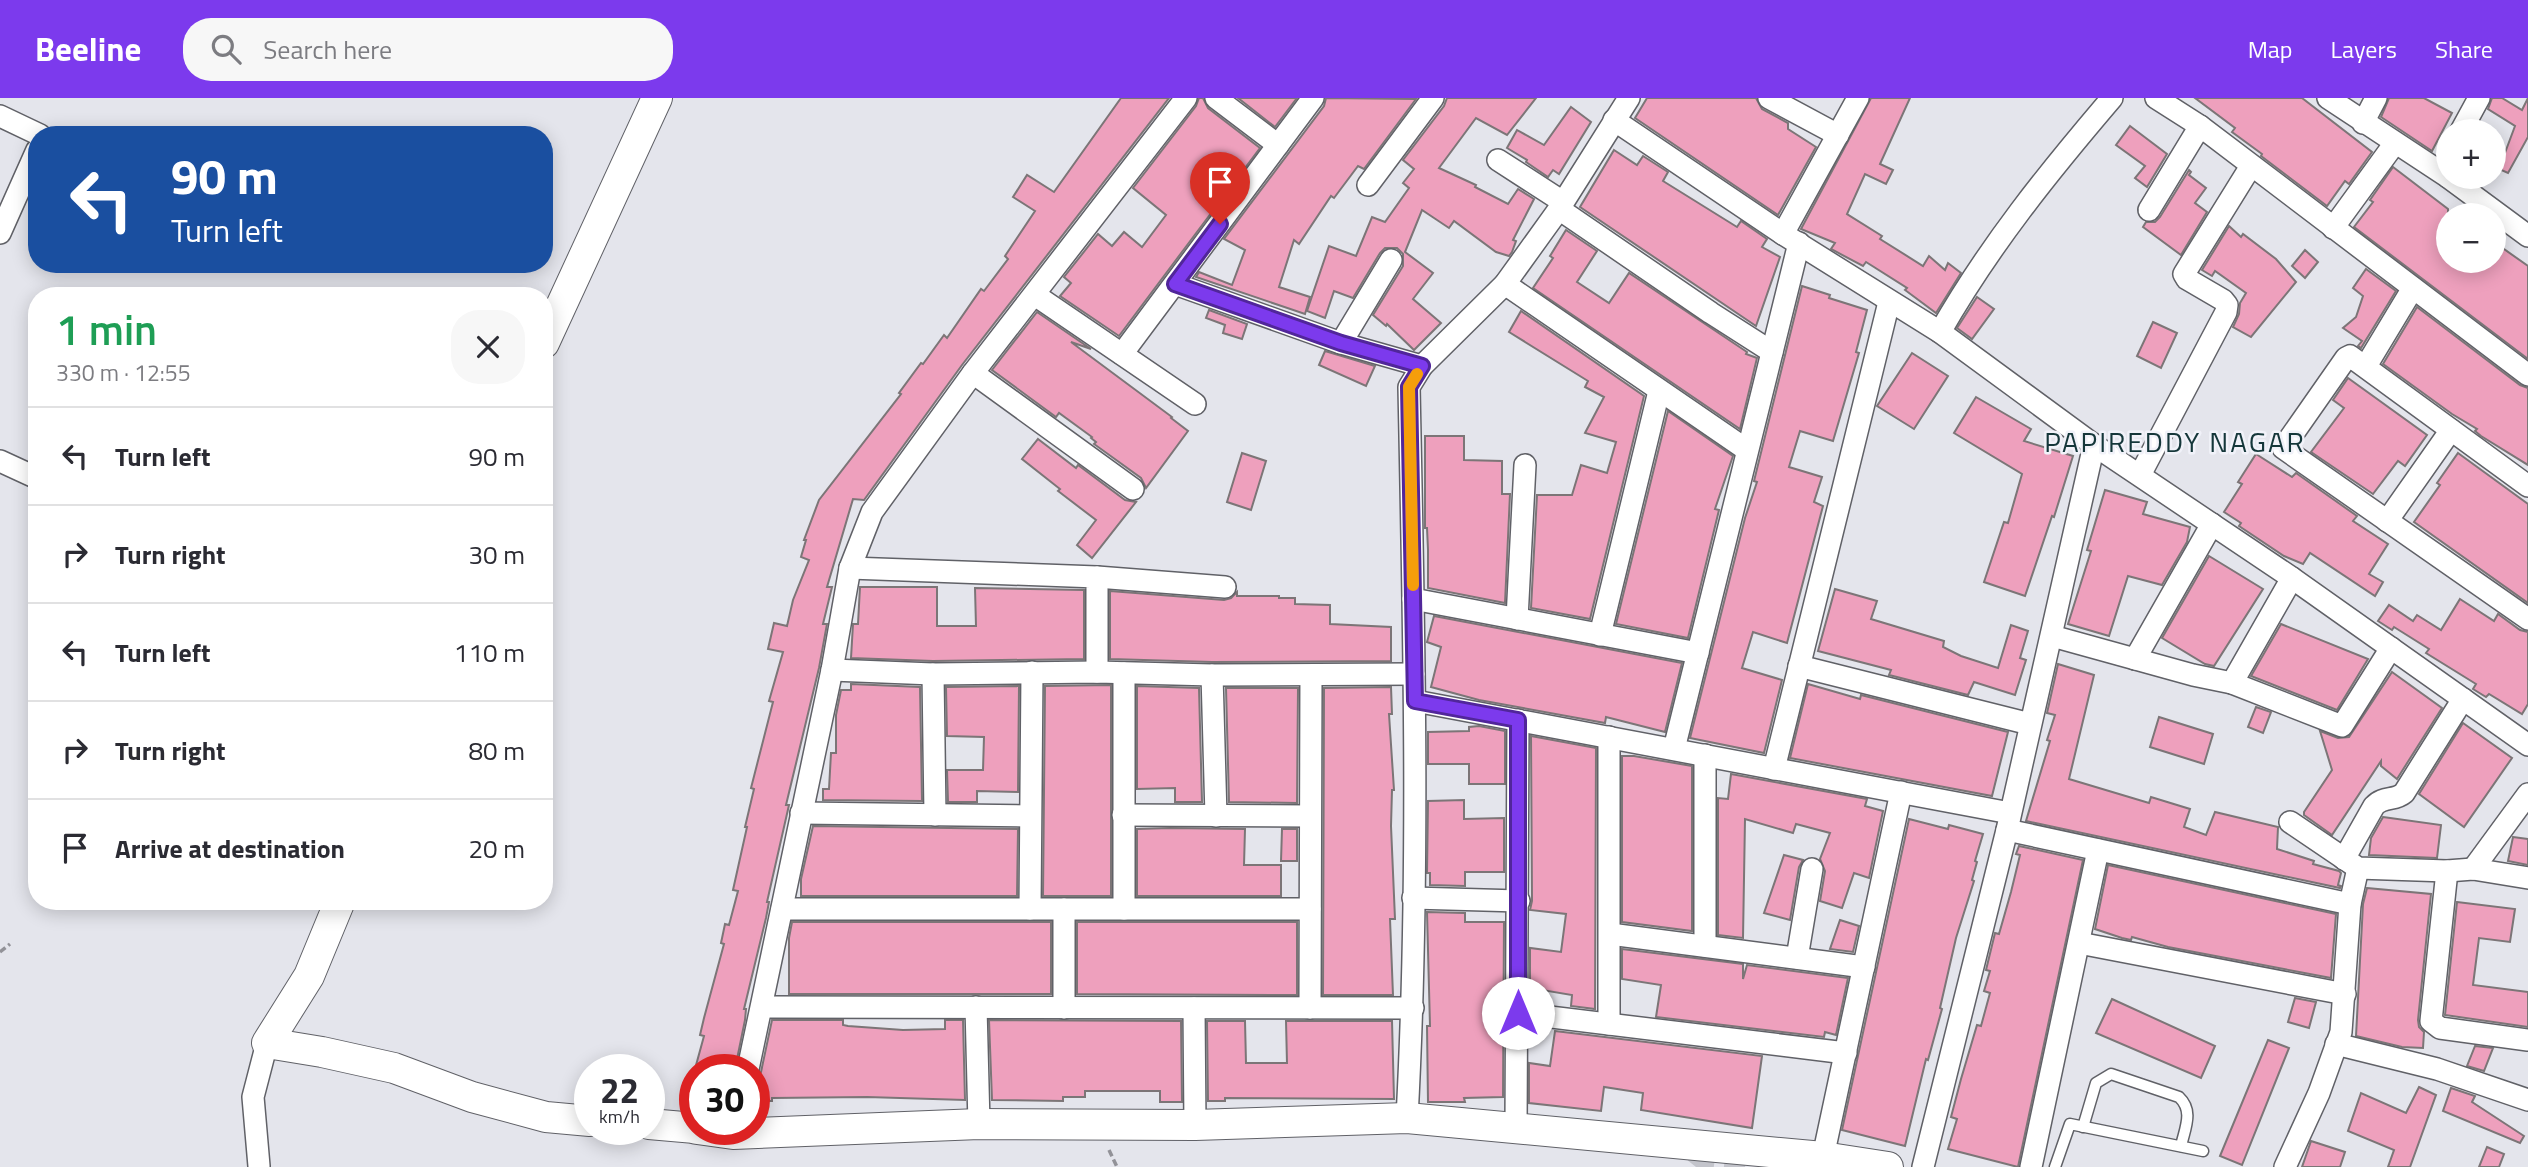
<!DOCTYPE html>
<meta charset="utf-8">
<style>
body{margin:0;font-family:"Titillium Web",sans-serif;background:#f7f7f7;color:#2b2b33;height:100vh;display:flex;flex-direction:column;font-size:26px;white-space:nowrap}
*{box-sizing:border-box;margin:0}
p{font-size:23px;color:#7c7c81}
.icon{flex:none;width:38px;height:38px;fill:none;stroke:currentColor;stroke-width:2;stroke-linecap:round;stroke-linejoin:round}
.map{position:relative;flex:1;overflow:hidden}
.panel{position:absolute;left:28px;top:189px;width:525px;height:623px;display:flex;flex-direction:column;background:#fff;border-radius:28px;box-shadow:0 4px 18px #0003}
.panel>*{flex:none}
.top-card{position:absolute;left:28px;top:28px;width:525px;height:147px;border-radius:28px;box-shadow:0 4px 18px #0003;background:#1a4fa0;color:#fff;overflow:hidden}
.fabs{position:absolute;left:2436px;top:21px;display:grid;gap:14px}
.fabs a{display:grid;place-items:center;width:70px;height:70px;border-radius:50%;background:#fff;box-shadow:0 4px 18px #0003;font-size:35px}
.speed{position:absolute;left:574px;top:956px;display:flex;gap:14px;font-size:35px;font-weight:700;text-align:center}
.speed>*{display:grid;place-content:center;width:91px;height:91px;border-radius:50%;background:#fff;box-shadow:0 4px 18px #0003;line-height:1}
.speed small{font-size:18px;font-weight:400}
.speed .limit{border:10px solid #d22;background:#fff;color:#111}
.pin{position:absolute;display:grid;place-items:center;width:60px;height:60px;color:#fff;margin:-72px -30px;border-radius:50% 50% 50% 0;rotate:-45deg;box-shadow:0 0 7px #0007}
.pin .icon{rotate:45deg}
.me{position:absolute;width:77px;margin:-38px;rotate:0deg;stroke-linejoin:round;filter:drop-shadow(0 0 5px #0008)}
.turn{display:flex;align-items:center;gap:24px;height:147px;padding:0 28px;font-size:32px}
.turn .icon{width:91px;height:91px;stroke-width:2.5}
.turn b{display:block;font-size:49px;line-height:60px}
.round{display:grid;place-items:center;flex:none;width:74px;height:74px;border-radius:28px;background:#f7f7f7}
.summary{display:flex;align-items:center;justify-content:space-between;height:119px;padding:0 28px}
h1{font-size:42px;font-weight:600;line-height:52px;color:#1e9e55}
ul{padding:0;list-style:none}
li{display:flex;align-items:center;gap:21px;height:98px;padding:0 28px;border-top:2px solid #e1e1e2}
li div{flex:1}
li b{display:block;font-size:26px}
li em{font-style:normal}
header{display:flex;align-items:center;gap:42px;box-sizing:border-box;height:98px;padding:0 35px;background:#7c3aed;color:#fff}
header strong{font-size:33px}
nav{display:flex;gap:38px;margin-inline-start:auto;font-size:24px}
.search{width:490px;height:63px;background:#f7f7f7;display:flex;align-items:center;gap:18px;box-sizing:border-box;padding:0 24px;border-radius:28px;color:#7c7c81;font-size:26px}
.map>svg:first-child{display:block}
.building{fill:#eea0bd;stroke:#7c7577;stroke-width:2}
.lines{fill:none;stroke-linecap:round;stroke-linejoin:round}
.street-tunnel{stroke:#c3c4cb;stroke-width:21;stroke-dasharray:21 10;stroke-linecap:butt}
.lane-casing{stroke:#606167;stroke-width:13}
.street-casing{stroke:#606167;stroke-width:24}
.secondary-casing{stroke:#606167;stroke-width:32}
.path{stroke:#929298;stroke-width:3.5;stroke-dasharray:7 3.5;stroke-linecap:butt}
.lane{stroke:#fff;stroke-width:10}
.street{stroke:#fff;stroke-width:21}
.secondary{stroke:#fff;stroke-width:30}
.route-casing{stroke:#51269a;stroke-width:18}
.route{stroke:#7c3aed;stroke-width:12}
.slow{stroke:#f59e0b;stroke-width:12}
.labels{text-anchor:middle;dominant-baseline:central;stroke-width:5;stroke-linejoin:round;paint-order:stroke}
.neighbourhood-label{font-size:28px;letter-spacing:2px;fill:#15373a;stroke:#f1f2f9}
</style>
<header>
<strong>Beeline</strong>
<div class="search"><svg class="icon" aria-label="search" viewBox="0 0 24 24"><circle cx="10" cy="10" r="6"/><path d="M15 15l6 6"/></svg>Search here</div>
<nav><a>Map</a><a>Layers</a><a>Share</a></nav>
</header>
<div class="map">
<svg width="2528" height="1069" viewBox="0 0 2528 1069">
<rect width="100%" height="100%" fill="#e4e5ec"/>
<g class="building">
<polygon points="1121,0 1169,0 962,267 864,402 853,401 827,489 832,489 823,526 827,526 819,570 786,707 789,707 767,804 769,804 766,820 744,911 746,911 745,922 735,971 695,971 704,938 700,937 704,920 724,846 721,845 725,826 729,827 738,793 733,792 747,729 745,729 754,691 751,690 773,604 769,603 783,554 768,551 774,525 787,528 793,502 809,462 801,459 806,442 804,442 819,402 901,296 899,295 921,265 923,266 944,237 947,240 981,191 984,193 1008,161 1005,158 1035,113 1013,99 1027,77 1054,94"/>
<polygon points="1199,0 1203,0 1208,10 1260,50 1119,238 1060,198 1071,185 1064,179 1098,136 1112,148 1124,134 1142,149 1166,117 1133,90 1196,8"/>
<polygon points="1238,0 1297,0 1275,29"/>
<polygon points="1326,0 1416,1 1364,71 1358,68 1334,100 1331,98 1299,146 1294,142 1279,189 1310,199 1305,216 1196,179 1199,174 1232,187 1245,152 1224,141 1324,8"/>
<polygon points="1447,0 1536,0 1507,37 1476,20 1439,70 1476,87 1475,89 1508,106 1518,91 1534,101 1513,142 1516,143 1512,154 1509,158 1496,154 1454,123 1449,130 1422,112 1405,154 1433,175 1413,201 1441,225 1414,252 1387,226 1386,228 1373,217 1403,168 1403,156 1397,150 1385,150 1380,155 1353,200 1334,193 1325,220 1307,213 1329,148 1356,158 1372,119 1385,124 1409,90 1403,85 1414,71 1403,62 1444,8"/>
<polygon points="1647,0 1756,0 1762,11 1788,25 1788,31 1816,49 1778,117 1635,20"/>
<polygon points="1871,0 1910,0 1880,66 1893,72 1886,86 1865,76 1847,116 1882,138 1880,141 1923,168 1929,158 1945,172 1948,165 1961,175 1936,215 1905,192 1907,190 1866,164 1863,168 1831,151 1835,145 1801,131"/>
<polygon points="2195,0 2302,0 2372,54 2349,86 2345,83 2327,108 2261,58 2262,56 2232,34 2235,30"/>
<polygon points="2389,0 2424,0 2452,15 2432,53 2381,19"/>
<polygon points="2492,0 2502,0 2522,12 2528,0 2528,39 2508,75 2499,71 2515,28 2488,11"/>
<polygon points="1571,9 1591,24 1559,76 1553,72 1548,79 1526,64 1527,62 1507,50 1517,32 1544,47"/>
<polygon points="2130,28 2167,56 2147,89 2135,80 2145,68 2116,47"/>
<polygon points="1614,52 1637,67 1643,58 1668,74 1663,83 1737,129 1741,123 1767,141 1762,149 1780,159 1756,228 1580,109"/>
<polygon points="2393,69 2448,111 2448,163 2494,163 2494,144 2528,168 2528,261 2354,129 2373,104 2370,102"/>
<polygon points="2189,72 2191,74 2189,77 2206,90 2195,105 2207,114 2181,157 2143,129 2146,124 2155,124 2160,119"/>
<polygon points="2229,128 2241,139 2243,136 2276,161 2296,184 2251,239 2233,229 2239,216 2240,205 2246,195 2215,173 2212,178 2202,172"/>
<polygon points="1566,132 1597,153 1577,184 1609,205 1629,175 1747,254 1746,256 1757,260 1740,331 1533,190 1553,160 1550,158"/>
<polygon points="2305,152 2318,164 2305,180 2292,168"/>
<polygon points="2366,171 2396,193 2361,250 2358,248 2362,243 2343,230 2356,219 2363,198 2353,190"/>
<polygon points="1802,188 1830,197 1829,200 1867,212 1856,254 1859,255 1833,343 1800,333 1789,369 1822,379 1814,404 1823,408 1787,545 1753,534 1742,570 1782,582 1764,655 1690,640 1745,420 1757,384 1754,383"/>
<polygon points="1977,199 1994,211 1972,241 1957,230"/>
<polygon points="2417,209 2520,287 2528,290 2528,367 2481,338 2475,333 2477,331 2452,316 2383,266"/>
<polygon points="1209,212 1247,226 1242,241 1223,235 1225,227 1206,220"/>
<polygon points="1521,213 1644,298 1590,521 1531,510 1537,397 1572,397 1581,367 1607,375 1616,344 1585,335 1604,299 1585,289 1588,283 1509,234"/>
<polygon points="1037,214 1091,251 1071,244 1172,319 1171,320 1188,333 1146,390 1141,380 1094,346 1096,344 1091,340 1092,339 1059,315 1056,319 992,272"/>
<polygon points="2153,224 2177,235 2161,270 2137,258"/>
<polygon points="1325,253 1375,268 1366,288 1319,267"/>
<polygon points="1912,255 1948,278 1914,331 1877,308"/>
<polygon points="2348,280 2427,337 2405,368 2398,363 2373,396 2311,354 2344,310 2333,302"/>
<polygon points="1976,299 2031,331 2024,343 2073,358 2054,419 2052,418 2025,498 1984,484 2004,424 2008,425 2022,376 1954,335"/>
<polygon points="1668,313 1733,358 1715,411 1719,412 1688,540 1616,526"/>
<polygon points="1425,338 1464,338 1464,362 1502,363 1502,396 1510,396 1505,505 1428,490 1428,452 1427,430 1425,430"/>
<polygon points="1038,341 1076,370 1078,367 1125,402 1136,404 1092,460 1077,447 1096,422 1058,393 1060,391 1022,361"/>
<polygon points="1242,355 1266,363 1251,412 1227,404"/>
<polygon points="2458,355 2528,406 2528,505 2414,424 2440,387 2437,385"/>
<polygon points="2256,356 2292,379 2296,375 2357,418 2353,423 2388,446 2369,476 2383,484 2375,498 2310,455 2303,466 2284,458 2239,428 2241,425 2224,414 2242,386 2238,384"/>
<polygon points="2105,392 2147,404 2143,416 2190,429 2187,444 2162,487 2128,478 2109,538 2068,526 2091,453 2087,452"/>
<polygon points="2209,458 2263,491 2214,568 2205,566 2162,540"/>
<polygon points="860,489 937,489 937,528 976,528 975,490 1084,492 1084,561 933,563 851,560 853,526 858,526"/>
<polygon points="1835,491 1877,503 1871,521 1944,543 1943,549 1961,558 1998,570 2011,527 2028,533 2020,560 2026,562 2015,597 1974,584 1968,597 1889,577 1891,572 1818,553"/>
<polygon points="1110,493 1224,502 1231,500 1237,494 1237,498 1279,498 1279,500 1295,500 1295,506 1330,507 1330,526 1391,529 1391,563 1212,564 1110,561"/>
<polygon points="2460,501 2494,523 2498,516 2520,532 2528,534 2528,606 2522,616 2489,596 2486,599 2473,591 2476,586 2426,555 2429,551 2394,529 2392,532 2378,523 2389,507 2413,523 2417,517 2441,532"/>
<polygon points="1434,518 1682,565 1665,634 1606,619 1605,625 1479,602 1431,589 1441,549 1427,544"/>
<polygon points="2281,526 2368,561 2337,612 2251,578"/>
<polygon points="2058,566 2094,577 2069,681 2149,705 2151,699 2190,711 2184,729 2206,737 2215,714 2278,729 2277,751 2314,763 2313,766 2339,773 2341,775 2338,787 2341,788 2340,790 2026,723 2050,643 2047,642 2055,617 2047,615"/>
<polygon points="2392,574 2442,610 2397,681 2381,668 2381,663 2332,737 2304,717 2304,714 2332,672 2320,633 2338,640 2349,639"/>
<polygon points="851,586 920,589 922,703 823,702 823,691 829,691 831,655 836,655 836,617 841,592 851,592"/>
<polygon points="1808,586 1860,601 1861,597 2008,634 1992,698 1790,660"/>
<polygon points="1111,587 1111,798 1043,798 1045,588"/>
<polygon points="1019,588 1018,694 977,693 977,704 948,704 947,672 983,672 984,639 947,638 946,589"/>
<polygon points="1137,588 1199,590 1202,704 1175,704 1175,690 1137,691"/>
<polygon points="1391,589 1392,616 1389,616 1394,692 1392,692 1391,728 1395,821 1390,821 1393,897 1323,897 1324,590"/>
<polygon points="1226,590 1298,590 1297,705 1229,704"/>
<polygon points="2256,609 2271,614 2263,635 2248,629"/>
<polygon points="2159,619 2213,636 2204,666 2150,649"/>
<polygon points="2463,625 2512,660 2464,729 2419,696"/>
<polygon points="1479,628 1505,633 1505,686 1469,686 1469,666 1428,666 1428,634 1469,633 1469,629"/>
<polygon points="1531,638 1596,650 1595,911 1571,908 1572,897 1530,890 1530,850 1561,854 1566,816 1530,812 1532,803"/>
<polygon points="1622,658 1634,658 1692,668 1692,833 1622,824"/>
<polygon points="1731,676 1867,701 1865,708 1883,713 1869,780 1854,775 1842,810 1820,803 1825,773 1820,761 1830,735 1796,726 1793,735 1745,721 1743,840 1718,837 1718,700 1728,701"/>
<polygon points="1464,702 1464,721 1504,720 1504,774 1465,774 1465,788 1430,787 1430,775 1427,775 1428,703"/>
<polygon points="2383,719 2441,727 2437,760 2369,757 2371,740"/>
<polygon points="1909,721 1948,731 1949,727 1983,736 1975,763 1977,764 1972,782 1974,783 1956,840 1940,910 1942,911 1928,962 1926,961 1905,1048 1842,1032"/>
<polygon points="813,728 1018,731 1017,798 801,798 801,781"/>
<polygon points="1170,730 1245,731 1244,767 1281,767 1281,798 1137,798 1137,731"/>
<polygon points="1282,731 1297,731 1297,763 1281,763"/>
<polygon points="2513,739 2528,741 2528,767 2508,763"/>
<polygon points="2019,748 2083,762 2018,1069 1948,1051 1957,1021 1951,1019 1961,981 1977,927 1981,928 1990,895 1984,893 1990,873 1986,872 1995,835 1999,836 2011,794 2020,757 2016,756"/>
<polygon points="1784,757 1803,762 1799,769 1790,822 1764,815"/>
<polygon points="2108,767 2336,816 2331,880 2168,849 2132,839 2131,842 2122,840 2095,831"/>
<polygon points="2367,790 2431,796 2418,922 2419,929 2424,934 2423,950 2402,949 2356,938 2363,806"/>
<polygon points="2457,804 2515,811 2510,844 2479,840 2473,887 2528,894 2528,929 2445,917"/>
<polygon points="1427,814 1465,815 1465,824 1504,824 1503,999 1464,1000 1465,1004 1428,1004 1427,928 1430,928"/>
<polygon points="1840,822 1859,828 1853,854 1830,851"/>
<polygon points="792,824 1051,824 1051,896 789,896 789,840"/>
<polygon points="1077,824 1297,824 1297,897 1077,896"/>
<polygon points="1622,851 1743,866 1743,881 1747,867 1848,880 1836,937 1825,934 1824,939 1656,919 1661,887 1622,881"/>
<polygon points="2295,900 2316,904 2309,930 2288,924"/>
<polygon points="2112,901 2215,948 2201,980 2096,935"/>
<polygon points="772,922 843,922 843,927 848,928 903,932 945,931 945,922 963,922 965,1002 867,999 772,1000 772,1003 754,1003 754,982 761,974"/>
<polygon points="989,922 1181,923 1182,1004 1160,1004 1160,993 1085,993 1085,999 1063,999 1063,1003 992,1002"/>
<polygon points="1207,923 1245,923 1246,965 1287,965 1286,923 1392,923 1394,1001 1225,1000 1225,1003 1208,1003"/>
<polygon points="1555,933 1762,958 1752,1030 1641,1012 1643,995 1604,989 1601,1013 1529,1005 1529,965 1550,968"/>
<polygon points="2268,942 2289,950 2242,1067 2220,1058"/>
<polygon points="2475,948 2493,950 2484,973 2467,968"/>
<polygon points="2419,989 2436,997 2410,1069 2388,1069 2394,1052 2348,1033 2361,995 2406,1015"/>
<polygon points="2451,990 2475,998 2472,1004 2524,1038 2520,1045 2443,1013"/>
<polygon points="2311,1043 2345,1054 2340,1069 2302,1069"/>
<polygon points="2487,1049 2504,1056 2499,1069 2479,1069"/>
</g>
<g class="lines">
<polyline class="street-tunnel" points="1696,1069 1700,1064 1705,1063 1749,1069"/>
<g class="lane-casing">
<g id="lane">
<path d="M2083,1029L2096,985L2111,976L2179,999C2194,1013 2185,1030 2181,1048"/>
<polyline points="2055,1069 2070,1026 2203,1053"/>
</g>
</g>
<g class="street-casing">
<g id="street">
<polyline points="1216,0 1278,47"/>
<polyline points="1769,0 1838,37"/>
<polyline points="2156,0 2200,28 2528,277"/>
<polyline points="2328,0 2448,79"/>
<polyline points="0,18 40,37"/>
<polyline points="1614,22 1783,136 1940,234 2094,347 2292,480 2528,647"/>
<polyline points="2363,25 2376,0"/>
<polyline points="2461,33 2479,0"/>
<polyline points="1498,62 1563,104"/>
<polyline points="2448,79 2528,138"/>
<polyline points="1368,87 1433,0"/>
<polyline points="1559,111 1711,215 1772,254"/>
<polyline points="2149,112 2200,28"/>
<polyline points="2333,130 2395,45"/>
<polyline points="0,135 37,52"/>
<polyline points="1783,136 1858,0"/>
<polyline points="1175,186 1341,245 1422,268"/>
<polyline points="1505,186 1747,352"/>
<polyline points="1035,197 1195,306"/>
<path d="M1940,234C1989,148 2048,75 2112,0"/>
<polyline points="1341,245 1391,162"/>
<polyline points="1122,256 1313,0"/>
<polyline points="2366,268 2413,190"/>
<polyline points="973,275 1133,391"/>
<polyline points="0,363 37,380"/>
<polyline points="2140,377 2226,214 2227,207 2223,202 2187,181 2184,176 2251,68"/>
<polyline points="2528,388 2350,258 2346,260 2283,350 2528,521"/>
<polyline points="2387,423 2451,332"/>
<polyline points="850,470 1097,479 1097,574"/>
<polyline points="1097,479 1225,489"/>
<polyline points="1413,501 1698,555"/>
<polyline points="1517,521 1525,367"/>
<polyline points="1600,537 1659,293"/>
<polyline points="2052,538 2193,577 2232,585 2292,480"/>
<polyline points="2135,561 2212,426"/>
<polyline points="1799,568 2030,626"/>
<polyline points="832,572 933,576 1097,574 1212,577 1414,576"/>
<polyline points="1124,575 1124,811"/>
<polyline points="933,576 935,717"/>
<polyline points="1212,577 1216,718"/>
<polyline points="2232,585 2342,628 2391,550"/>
<polyline points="1415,603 2010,715"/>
<polyline points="1609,639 1609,926"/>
<polyline points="1674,651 1799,145"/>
<polyline points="1774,671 1889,204"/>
<polyline points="801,715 1030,718"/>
<polyline points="1123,717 1310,718"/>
<polyline points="2290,724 2358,770 2447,773 2473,771 2528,780"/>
<polyline points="2007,732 2350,806"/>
<path d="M2344,761L2374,708C2383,698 2395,703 2404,695L2463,601"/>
<polyline points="2473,771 2528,696"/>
<polyline points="2447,773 2431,923 2440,930 2528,942"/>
<polyline points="1413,800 1519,803"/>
<polyline points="782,811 1310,811"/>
<polyline points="1030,811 1032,574"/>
<polyline points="1064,811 1064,910"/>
<polyline points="1610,836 1864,869"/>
<polyline points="2079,845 2345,896"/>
<polyline points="1705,848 1705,657"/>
<polyline points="1797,860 1812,771"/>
<polyline points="762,909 1413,910"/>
<polyline points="976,909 979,1026"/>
<polyline points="1194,910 1195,1027"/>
<polyline points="1310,910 1311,577"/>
<polyline points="1518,915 1846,955"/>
<polyline points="2336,946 2437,971 2528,1002"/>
<polyline points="748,971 832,572 850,470 872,414 973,275 1186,0"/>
<path d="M1407,1020C1420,777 1414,533 1409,289L1422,268L1505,186L1559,111L1629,0"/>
<polyline points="1516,1029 1518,622"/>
<polyline points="1823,1059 1901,694"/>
<polyline points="259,1068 253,999 267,945"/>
<polyline points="1923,1069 2007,732 2094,347"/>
<polyline points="2031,1069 2098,752"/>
<polyline points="2285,1069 2319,995 2341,934 2350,806 2358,770"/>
</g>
</g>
<g class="secondary-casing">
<g id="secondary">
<polyline points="544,245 657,0"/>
<polyline points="340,803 309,878 267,945 322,954 394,970 472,999 546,1019 590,1023"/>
<polyline points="649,1026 695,1030"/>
<polyline points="697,1031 733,1036 979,1026 1195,1027 1407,1020 1823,1059 1888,1069"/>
</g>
</g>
<g class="path">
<polyline points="0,854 10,846"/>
<polyline points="1109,1052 1117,1069"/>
</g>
<use href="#lane" class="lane"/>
<use href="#street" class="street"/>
<use href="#secondary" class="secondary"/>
</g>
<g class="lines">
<g class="route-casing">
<polyline id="route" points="1220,126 1175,186 1341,245 1422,268 1409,289 1415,603 1518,622 1518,915"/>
</g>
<use href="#route" class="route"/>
<polyline class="slow" points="1413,487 1409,289 1417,276"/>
</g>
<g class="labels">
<g class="neighbourhood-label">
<text x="2175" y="343">PAPIREDDY NAGAR</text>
</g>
</g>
</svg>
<div class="fabs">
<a>+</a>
<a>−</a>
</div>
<div class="speed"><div>22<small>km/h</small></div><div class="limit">30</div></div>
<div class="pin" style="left:1220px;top:126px;background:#d93025"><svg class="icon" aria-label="arrive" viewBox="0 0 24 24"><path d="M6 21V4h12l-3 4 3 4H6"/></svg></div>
<svg class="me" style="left:1518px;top:915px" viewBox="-20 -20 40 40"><circle r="19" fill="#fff"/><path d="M0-13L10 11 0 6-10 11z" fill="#7c3aed"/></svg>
<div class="top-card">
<div class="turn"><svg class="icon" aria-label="left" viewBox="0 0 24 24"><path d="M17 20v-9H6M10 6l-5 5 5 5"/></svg><div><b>90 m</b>Turn left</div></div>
</div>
<section class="panel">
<div class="summary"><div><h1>1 min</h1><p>330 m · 12:55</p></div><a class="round"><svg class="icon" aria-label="close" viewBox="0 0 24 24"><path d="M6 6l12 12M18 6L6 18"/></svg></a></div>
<ul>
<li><svg class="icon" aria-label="left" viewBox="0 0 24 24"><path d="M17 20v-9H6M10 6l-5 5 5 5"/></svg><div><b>Turn left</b></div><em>90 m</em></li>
<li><svg class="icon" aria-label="right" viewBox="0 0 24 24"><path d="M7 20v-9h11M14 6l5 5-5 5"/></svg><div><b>Turn right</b></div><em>30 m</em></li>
<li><svg class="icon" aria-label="left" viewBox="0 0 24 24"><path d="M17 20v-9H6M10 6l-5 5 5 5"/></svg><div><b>Turn left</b></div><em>110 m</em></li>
<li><svg class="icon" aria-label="right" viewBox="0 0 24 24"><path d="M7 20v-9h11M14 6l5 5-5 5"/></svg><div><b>Turn right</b></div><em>80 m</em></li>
<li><svg class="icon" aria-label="arrive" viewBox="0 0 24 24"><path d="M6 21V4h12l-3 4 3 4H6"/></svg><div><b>Arrive at destination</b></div><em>20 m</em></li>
</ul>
</section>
</div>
